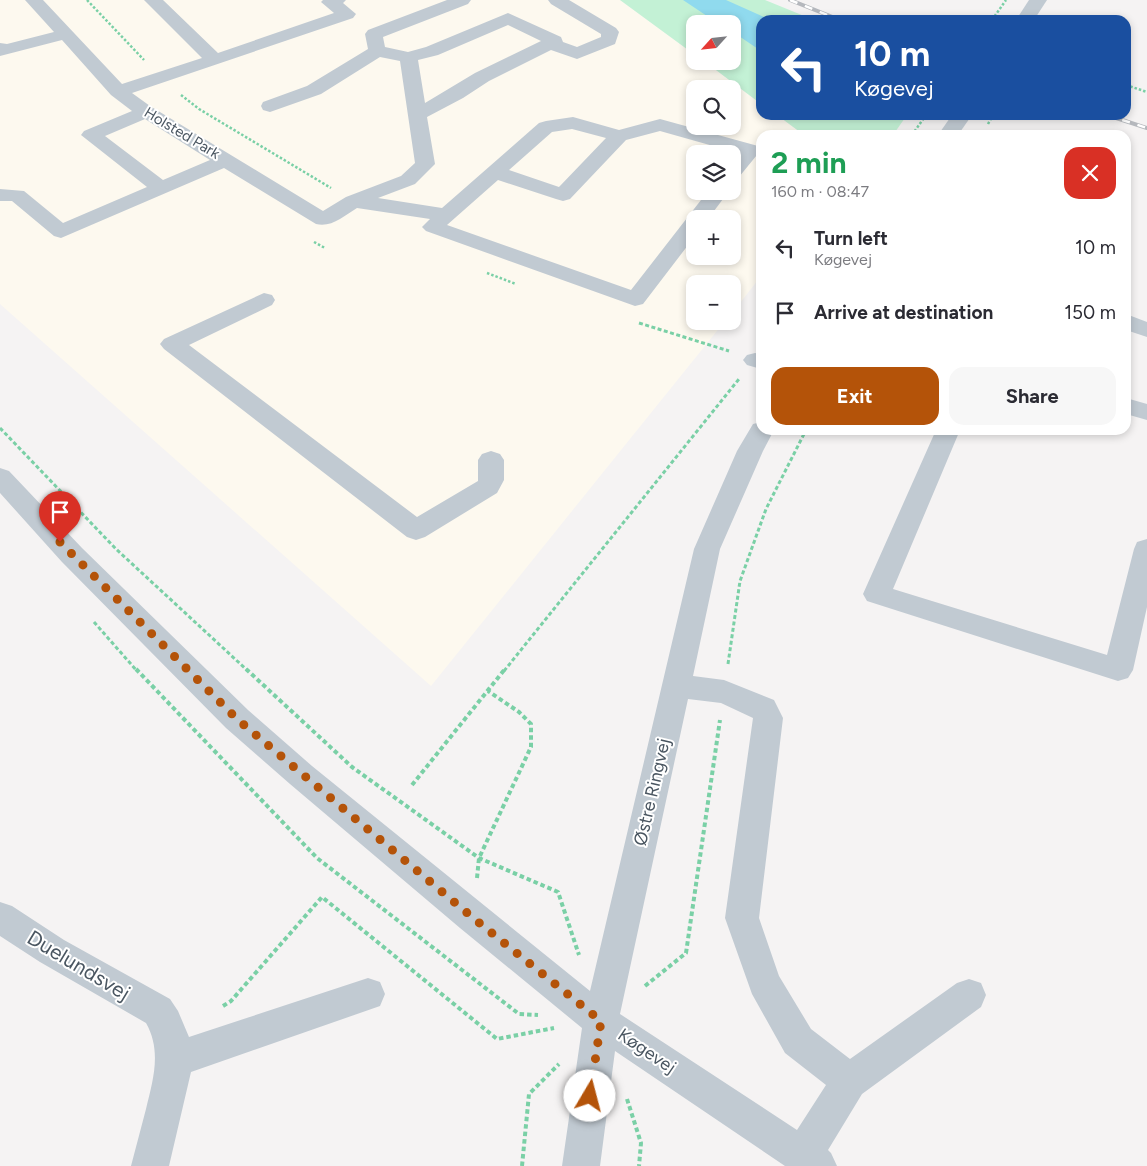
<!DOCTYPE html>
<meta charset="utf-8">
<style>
body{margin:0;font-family:Figtree,sans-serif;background:#f7f7f7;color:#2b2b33;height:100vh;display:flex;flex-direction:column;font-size:19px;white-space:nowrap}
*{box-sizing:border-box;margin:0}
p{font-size:16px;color:#7c7c81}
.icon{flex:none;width:28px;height:28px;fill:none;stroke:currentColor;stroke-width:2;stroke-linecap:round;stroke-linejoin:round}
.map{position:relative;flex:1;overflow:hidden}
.side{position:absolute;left:756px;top:130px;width:375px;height:305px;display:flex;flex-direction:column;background:#fff;border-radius:15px;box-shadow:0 2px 8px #0003}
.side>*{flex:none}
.hud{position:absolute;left:756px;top:15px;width:375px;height:105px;border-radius:15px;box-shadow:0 2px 8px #0003;background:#1a4fa0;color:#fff;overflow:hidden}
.needle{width:32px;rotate:243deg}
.controls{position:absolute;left:686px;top:15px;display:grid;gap:10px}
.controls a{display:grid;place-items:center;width:55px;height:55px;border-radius:10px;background:#fff;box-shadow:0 2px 8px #0003;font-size:25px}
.pin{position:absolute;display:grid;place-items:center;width:42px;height:42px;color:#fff;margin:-51px -21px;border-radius:50% 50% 50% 0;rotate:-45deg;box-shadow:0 0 5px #0007}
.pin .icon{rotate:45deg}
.me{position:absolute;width:55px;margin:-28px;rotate:8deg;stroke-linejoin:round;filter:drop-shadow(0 0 4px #0008)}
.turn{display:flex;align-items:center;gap:18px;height:105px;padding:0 15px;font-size:22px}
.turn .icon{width:65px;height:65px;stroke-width:2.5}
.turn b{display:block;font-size:35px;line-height:42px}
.round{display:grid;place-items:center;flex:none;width:52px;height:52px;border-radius:15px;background:#f7f7f7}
.summary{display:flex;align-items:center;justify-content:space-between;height:85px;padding:0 15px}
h1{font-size:30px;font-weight:700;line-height:38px;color:#1e9e55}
.action{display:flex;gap:10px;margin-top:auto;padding:10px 15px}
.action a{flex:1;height:58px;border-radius:15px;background:#b45309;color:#fff;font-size:20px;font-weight:700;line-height:58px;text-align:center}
.action a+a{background:#f7f7f7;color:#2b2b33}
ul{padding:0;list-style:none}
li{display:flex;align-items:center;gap:15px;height:65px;padding:0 15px}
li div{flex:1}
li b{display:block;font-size:19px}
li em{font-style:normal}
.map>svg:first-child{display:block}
.commercial{fill:#fdf9ef;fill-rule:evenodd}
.green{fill:#c3f1d5}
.water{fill:#90daee}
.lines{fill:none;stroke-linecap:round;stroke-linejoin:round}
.path-far2{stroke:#7ad0a6;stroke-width:2.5;stroke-dasharray:2.5 2;stroke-linecap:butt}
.path-far1{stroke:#7ad0a6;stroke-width:3;stroke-dasharray:4 2.5;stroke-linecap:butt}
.path{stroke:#7ad0a6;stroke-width:4;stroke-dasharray:4.5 3;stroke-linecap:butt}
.minor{fill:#c1cad2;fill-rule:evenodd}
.rail-casing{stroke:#b5b8bd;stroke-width:4}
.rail{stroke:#fff;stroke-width:2.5;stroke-dasharray:8;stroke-linecap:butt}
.route{stroke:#b45309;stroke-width:9;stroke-dasharray:0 16.2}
.labels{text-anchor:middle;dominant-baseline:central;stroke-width:4;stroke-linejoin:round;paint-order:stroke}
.far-street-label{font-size:15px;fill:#4a5661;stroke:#fff}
.street-label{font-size:18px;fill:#4a5661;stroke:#fff}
.near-street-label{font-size:21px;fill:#4a5661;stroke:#fff}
</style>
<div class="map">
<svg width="1147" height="1166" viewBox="0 0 1147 1166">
<rect width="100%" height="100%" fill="#f5f3f3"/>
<path class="commercial" d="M0,0H620L695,55V61H704L761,104V115H777L804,135H761V276L733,312L732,284H695V321H725L431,686L0,304ZM695,89H732V126H695ZM695,154H732V191H695ZM695,219H732V256H695Z"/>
<g class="green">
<polygon points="620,0 765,0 814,20 761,20 761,104 704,61 732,61 732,24 695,24 695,55"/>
<polygon points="777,115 907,115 893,135 804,135"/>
</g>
<polygon class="water" points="683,0 726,0 771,20 761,20 761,51 733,32 732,24 719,24"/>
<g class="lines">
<g class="path-far2">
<polyline points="87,0 144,60"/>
<polyline points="992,20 1006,0"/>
<polyline points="1126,85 1147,92"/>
<polyline points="181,95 199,109 331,188"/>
<polyline points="988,124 993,115"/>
<polyline points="912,135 926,115"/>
<polyline points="314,242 325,248"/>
<polyline points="487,273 516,284"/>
</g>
<g class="path-far1">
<polyline points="639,323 729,351"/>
<polyline points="0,428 116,549 248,671"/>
<polyline points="94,622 137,671"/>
<polyline points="728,664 740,581 766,509 806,430"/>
<polyline points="504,671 739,379"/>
</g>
<g class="path">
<polyline points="136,669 317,858 519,1014 538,1015"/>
<polyline points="246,669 352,767 479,858 558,892 579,955"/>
<polyline points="412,785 505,669"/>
<polyline points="477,878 479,858 531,747 531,724 519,712 488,691"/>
<polyline points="645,986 686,953 720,720"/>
<polyline points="223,1006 231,1001 322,897 497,1039 554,1028"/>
<polyline points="627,1099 641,1143 639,1166"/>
<polyline points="522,1166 529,1094 559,1064"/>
</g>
<g class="minor">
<path d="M25,0H43L122,84L202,58L144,0H163L218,53L334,13L321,2L323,0H346L343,3L356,14L353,18L132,93L150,106L323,211L346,197L401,176L415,163L400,61L380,57L321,94L270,112L263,110L261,106L263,102L307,86L368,49L365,34L368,30L447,0H471L468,4L383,37L385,47L408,52L426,47L508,13L561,37L563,42L577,47L601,37V34L551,4L548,0H569L616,28L619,32L615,44L577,59L551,50L489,81L463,98L427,117L435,164L415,184L378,198L442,208L539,123L546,121L573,117L619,130L660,119L758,146L761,150L739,177L732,179V160L738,153L660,131L626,140L570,199L563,201L556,199L498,180L447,225L631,290L708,191H729L708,219H695V236L643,304L635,306L426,231L422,227L430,219L357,208C344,216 331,228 316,224L224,168L61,238L54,236L12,201H0V189L24,191L63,223L147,187L81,135L84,131L132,111L111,95L62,40L0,56V43L7,44L54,32ZM508,25L541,41L475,73L425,103L418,60L438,55ZM145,119L210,160L163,180L105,136ZM572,129L606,138L559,187L509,170L552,132Z"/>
<polygon points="1029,0 1047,0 1034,20 1016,20"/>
<polygon points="952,115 972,115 958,135 938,135"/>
<polygon points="264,293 272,295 275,300 272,305 189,345 417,517 478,481 478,460 482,454 491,451 500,454 504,460 504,480 497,493 425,537 416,540 407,537 164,349 160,344 164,339"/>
<polygon points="1126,314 1147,322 1147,337 1126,330"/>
<polygon points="755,353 761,354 761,369 747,365 743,360 747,355"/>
<polygon points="1126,398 1147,404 1147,420 1126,414"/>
<path d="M761,422V430H774L763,451L720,549L693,676L724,680L774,700L783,718L759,918L779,976L811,1029L850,1059L957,983L969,979L981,983L986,995L981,1007L862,1094L828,1150L831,1153L837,1166H785L615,1051L600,1166H562L582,1028L460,928L290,784L226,728L62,562L0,493V468L9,471L82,548L248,710L312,766L590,991L694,549L737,451L753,424ZM688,699L721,703L753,718L725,918L752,994L785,1053L826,1085L797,1130L620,1014Z"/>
<polygon points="936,430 960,430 893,589 1107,655 1134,549 1137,542 1147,539 1147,607 1133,670 1128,678 1118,681 867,601 863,594"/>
<path d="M0,902L12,906L64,940L170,999L178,1011L189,1037L368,978L380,982L385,994L380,1006L191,1072L169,1166H131C136,1147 141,1128 146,1109C153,1080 162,1051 146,1023L40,962L0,936Z"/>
</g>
<g class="rail-casing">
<g id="rail">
<polyline points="790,0 840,20"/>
<polyline points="1107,115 1147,128"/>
</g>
</g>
<use href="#rail" class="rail"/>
</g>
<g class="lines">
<polyline class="route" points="60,542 237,719 472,917 601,1021 590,1096"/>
</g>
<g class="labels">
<g class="far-street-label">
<text transform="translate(182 133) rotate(31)">Holsted Park</text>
</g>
<g class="street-label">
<text transform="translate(652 792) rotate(-77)">Østre Ringvej</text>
<text transform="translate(647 1051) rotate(34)">Køgevej</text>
</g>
<g class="near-street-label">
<text transform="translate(79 965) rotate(31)">Duelundsvej</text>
</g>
</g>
</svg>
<div class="controls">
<a><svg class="needle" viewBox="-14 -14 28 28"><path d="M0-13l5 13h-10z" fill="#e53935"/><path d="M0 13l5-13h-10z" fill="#7c7c81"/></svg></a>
<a><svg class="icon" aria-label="search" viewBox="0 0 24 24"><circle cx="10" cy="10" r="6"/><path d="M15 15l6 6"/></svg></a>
<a><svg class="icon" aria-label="layers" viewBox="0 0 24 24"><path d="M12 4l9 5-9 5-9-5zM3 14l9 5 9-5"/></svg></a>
<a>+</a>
<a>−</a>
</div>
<div class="pin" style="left:60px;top:542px;background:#d93025"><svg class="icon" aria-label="arrive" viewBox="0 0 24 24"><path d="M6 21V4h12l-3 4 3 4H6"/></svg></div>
<svg class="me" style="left:590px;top:1096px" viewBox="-20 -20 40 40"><circle r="19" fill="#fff"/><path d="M0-13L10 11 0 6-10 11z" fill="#b45309"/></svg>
<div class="hud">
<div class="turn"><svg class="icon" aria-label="left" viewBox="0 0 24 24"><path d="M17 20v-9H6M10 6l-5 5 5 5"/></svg><div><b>10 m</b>Køgevej</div></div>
</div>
<section class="side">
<div class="summary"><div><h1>2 min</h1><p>160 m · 08:47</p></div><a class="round" style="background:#d93025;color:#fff"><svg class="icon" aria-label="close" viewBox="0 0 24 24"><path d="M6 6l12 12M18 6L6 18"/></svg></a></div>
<ul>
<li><svg class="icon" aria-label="left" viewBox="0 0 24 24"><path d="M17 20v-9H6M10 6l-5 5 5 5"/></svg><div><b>Turn left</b><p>Køgevej</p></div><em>10 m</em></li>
<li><svg class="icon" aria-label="arrive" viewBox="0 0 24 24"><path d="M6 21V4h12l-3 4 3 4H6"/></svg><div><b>Arrive at destination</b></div><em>150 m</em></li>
</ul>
<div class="action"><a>Exit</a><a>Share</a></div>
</section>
</div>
